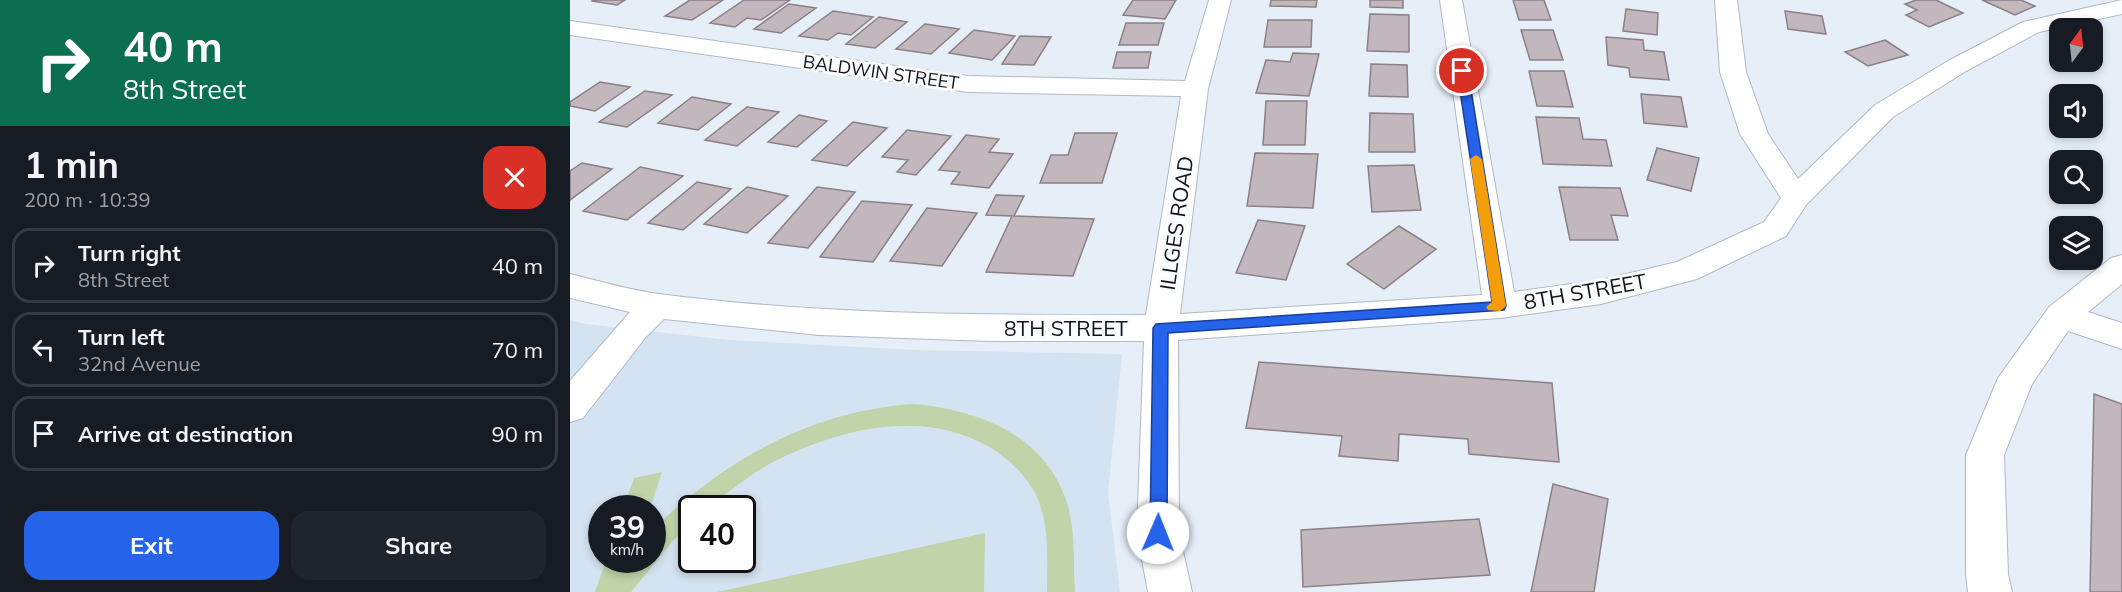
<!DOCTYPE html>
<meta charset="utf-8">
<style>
body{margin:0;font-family:Mulish,sans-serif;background:#20242c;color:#f1f3f6;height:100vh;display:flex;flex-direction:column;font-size:22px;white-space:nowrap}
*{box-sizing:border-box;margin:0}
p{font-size:20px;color:#9ea1a6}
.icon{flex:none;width:33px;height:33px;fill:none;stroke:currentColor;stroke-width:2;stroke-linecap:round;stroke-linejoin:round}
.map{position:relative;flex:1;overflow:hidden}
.drawer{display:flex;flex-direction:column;background:#171b24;width:570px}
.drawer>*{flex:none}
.hud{background:#0b6e4f;color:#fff;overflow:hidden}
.needle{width:39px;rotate:15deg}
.tools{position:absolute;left:1479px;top:18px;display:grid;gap:12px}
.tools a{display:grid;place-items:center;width:54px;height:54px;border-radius:12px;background:#171b24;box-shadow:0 3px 9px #0003;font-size:30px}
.speed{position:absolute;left:18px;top:495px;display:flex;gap:12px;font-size:30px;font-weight:700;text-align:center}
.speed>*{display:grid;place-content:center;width:78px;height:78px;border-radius:50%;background:#171b24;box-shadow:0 3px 9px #0003;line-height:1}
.speed small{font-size:15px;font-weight:400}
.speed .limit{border:3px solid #111;border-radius:9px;background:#fff;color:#111}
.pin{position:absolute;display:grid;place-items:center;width:51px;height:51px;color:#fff;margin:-26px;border:3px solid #fff;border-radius:50%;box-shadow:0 2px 6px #0007}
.me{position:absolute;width:66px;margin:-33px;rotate:1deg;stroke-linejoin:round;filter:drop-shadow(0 0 4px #0008)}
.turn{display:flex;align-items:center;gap:21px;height:126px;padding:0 24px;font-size:27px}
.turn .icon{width:78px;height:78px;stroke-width:2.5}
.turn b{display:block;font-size:42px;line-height:51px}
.round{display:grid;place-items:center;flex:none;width:63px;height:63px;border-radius:18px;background:#20242c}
.summary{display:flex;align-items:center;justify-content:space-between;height:102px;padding:0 24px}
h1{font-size:36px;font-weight:700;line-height:45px}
.cta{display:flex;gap:12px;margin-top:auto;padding:12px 24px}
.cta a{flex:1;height:69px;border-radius:18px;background:#2563eb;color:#fff;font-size:24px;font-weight:700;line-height:69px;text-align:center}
.cta a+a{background:#20242c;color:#f1f3f6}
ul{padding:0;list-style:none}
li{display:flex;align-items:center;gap:18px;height:75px;margin:0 12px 9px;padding:0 12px;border:3px solid #363941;border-radius:18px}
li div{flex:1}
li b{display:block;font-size:22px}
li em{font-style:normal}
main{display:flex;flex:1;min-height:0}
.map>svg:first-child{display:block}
.built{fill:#d4e3f1;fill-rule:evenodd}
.green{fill:#c0d3a9}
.building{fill:#c2b7bd;stroke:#8b8086;stroke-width:1.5}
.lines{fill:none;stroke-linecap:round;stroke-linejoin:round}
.minor-casing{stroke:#b0b9c1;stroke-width:2}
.minor{fill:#fff;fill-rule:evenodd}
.route{fill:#2563eb;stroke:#184099;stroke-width:1.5}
.slow{fill:#f59e0b}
.labels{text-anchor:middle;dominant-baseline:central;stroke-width:6;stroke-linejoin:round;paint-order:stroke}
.far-street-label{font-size:18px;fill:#101316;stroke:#f9fbfd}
.street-label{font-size:21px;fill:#101316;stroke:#f9fbfd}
</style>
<main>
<section class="drawer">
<div class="hud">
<div class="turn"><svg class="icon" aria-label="right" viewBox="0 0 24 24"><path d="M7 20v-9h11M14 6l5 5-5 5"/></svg><div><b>40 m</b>8th Street</div></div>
</div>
<div class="summary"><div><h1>1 min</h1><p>200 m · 10:39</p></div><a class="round" style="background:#d93025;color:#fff"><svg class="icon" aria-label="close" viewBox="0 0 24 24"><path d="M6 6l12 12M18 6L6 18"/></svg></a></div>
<ul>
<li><svg class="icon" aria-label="right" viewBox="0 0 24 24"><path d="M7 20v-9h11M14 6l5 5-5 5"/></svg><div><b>Turn right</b><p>8th Street</p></div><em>40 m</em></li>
<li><svg class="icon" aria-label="left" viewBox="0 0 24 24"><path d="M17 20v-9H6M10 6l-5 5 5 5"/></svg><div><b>Turn left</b><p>32nd Avenue</p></div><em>70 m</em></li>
<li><svg class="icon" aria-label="arrive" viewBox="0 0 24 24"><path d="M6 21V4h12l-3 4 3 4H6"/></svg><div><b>Arrive at destination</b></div><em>90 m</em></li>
</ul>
<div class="cta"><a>Exit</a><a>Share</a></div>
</section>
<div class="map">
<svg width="1552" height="592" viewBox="0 0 1552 592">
<rect width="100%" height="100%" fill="#e6eff8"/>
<path class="built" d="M0,320L16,324L159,340L346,350L552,354L538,492L550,592H0ZM32,508H82V560H32ZM122,508H172V560H122Z"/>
<g class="green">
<path d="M345,404C410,411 473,434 496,500C506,528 503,563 505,592H477C477,561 480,526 467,497C458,477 439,459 421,448C353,408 273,428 207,460C188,469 171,483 154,495C148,499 142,507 135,508C131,509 126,508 122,508L121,522L101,543L61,592H25L36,560H82L83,529C156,459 243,410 345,404Z"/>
<polygon points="92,472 80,508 53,508 64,478"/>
<polygon points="415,533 414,592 147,592"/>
</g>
<g class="building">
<polygon points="55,0 47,5 22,1 23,0"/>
<polygon points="120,0 153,0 122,20 95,16"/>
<polygon points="174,0 220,0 191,20 177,18 165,27 140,23"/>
<polygon points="563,0 606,0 595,19 553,15"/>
<polygon points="701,0 747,0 746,7 700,6"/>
<polygon points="800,0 833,0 833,8 800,7"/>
<polygon points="943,0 974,0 981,20 949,20"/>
<polygon points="1346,0 1366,0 1393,13 1359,27 1336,15 1347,10 1335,4"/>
<polygon points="1412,0 1451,0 1465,6 1445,15"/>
<polygon points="219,4 246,8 211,33 184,29"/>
<polygon points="1056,9 1088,13 1087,35 1053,31"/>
<polygon points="263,11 303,17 281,35 268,33 258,40 229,36"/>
<polygon points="1215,11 1252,16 1256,34 1218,29"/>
<polygon points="800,14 839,15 839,52 797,51"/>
<polygon points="309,17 337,22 305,48 276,44"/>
<polygon points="698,20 742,20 741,47 694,47"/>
<polygon points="556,23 594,23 588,45 549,45"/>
<polygon points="355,24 389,29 361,54 326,49"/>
<polygon points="404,30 445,36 422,60 379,53"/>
<polygon points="951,30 983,30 993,60 960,60"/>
<polygon points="450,36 481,37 464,65 432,64"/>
<polygon points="1036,37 1073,40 1074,50 1094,52 1099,80 1060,77 1059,68 1038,65"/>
<polygon points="1315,40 1338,55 1298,66 1275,52"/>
<polygon points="547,52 581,52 578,68 543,68"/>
<polygon points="723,53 749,54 739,96 686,93 696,60 720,62"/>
<polygon points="801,64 837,65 838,97 799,96"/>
<polygon points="959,71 994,71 1003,107 967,106"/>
<polygon points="30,82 60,87 25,111 0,106 0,102"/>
<polygon points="75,91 102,95 57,127 29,122"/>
<polygon points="1071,94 1111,97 1117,127 1074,123"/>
<polygon points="122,97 161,104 128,130 88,123"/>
<polygon points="696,101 737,101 735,145 693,145"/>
<polygon points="177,107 209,112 167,146 135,140"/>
<polygon points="800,113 843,114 845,152 799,152"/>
<polygon points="229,115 257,121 227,147 198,142"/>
<polygon points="966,117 1009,118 1013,139 1036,140 1042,166 973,164"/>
<polygon points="283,122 317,128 277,166 242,160"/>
<polygon points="337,130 381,136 346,175 327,172 338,160 312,157"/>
<polygon points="505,133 547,133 532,183 470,183 481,155 498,155"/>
<polygon points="396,135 429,139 419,152 443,154 419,188 381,184 390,172 369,170"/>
<polygon points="1087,148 1129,158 1121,191 1077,180"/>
<polygon points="685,153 748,154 743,208 677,206"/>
<polygon points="12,163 42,169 0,200 0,171"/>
<polygon points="844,165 851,210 802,212 798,166"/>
<polygon points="70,167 113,176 57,220 13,211"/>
<polygon points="127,182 161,189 113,230 78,223"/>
<polygon points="177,187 218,196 177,233 134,224"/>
<polygon points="247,187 285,192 238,248 198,243"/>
<polygon points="989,187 1050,188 1058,216 1041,215 1048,240 1000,240"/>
<polygon points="426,195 454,196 444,216 524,219 503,276 416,272 442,216 416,215"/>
<polygon points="292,201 342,205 303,262 250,257"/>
<polygon points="357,208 407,213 372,266 320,261"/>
<polygon points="688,220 735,226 716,280 666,273"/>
<polygon points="829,226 866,249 814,289 777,264"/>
<polygon points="689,362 982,383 989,462 899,454 898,439 829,434 828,461 769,456 772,436 676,428"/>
<polygon points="1524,394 1552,404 1552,592 1520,592"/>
<polygon points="983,484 1038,499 1024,592 961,592"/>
<polygon points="909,519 920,575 733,587 731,530"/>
</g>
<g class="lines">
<g class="minor-casing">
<g id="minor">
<path d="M639,0H661L638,89L610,314L912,295L870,0H892L944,292L1031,280L1107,262L1194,222L1211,198L1170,134L1150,72L1145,0H1167L1176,72L1198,134L1228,179L1305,105L1378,61L1453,22L1552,0V14L1469,32L1396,71L1323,117L1236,205L1216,236L1127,279L1031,304L930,318L608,340L609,533L622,592H578L567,533L574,341H420L249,335L94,319L75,338L13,418L0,422V381L60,312L0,298V274C29,281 59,290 89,294C250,315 414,315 576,315L611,96L398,92L0,35V21L398,76L615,81Z"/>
<polygon points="1552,255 1552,284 1518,312 1552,323 1552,349 1498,331 1462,384 1434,455 1438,574 1442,592 1398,592 1396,574 1396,455 1428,378 1479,307 1541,258"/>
</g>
</g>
<use href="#minor" class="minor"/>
</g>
<polygon class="route" points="889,68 898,71 936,306 934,310 598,333 597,533 594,539 588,541 582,539 580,533 583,328 586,324 922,302 887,71"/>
<polygon class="slow" points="906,155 912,159 936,306 930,311 918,310 916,307 922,302 900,159"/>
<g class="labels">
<g class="far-street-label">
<text transform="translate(311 72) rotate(8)">BALDWIN STREET</text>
</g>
<g class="street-label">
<text transform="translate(606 223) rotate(-82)">ILLGES ROAD</text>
<text transform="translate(1015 291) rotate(-10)">8TH STREET</text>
<text x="496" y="328">8TH STREET</text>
</g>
</g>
</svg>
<div class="tools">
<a><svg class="needle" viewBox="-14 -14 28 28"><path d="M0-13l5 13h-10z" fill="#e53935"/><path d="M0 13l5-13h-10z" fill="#9ea1a6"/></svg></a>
<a><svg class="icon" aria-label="sound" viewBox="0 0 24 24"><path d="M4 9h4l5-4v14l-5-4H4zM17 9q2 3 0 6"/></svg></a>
<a><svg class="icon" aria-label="search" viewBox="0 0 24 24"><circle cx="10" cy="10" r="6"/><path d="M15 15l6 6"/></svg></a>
<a><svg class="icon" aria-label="layers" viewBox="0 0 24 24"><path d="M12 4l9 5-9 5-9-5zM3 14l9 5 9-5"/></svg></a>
</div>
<div class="speed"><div>39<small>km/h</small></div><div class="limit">40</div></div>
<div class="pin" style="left:892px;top:71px;background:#d93025"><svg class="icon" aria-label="arrive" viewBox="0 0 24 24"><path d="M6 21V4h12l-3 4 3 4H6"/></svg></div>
<svg class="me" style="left:588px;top:533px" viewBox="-20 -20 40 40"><circle r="19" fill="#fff"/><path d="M0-13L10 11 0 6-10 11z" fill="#2563eb"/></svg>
</div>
</main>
